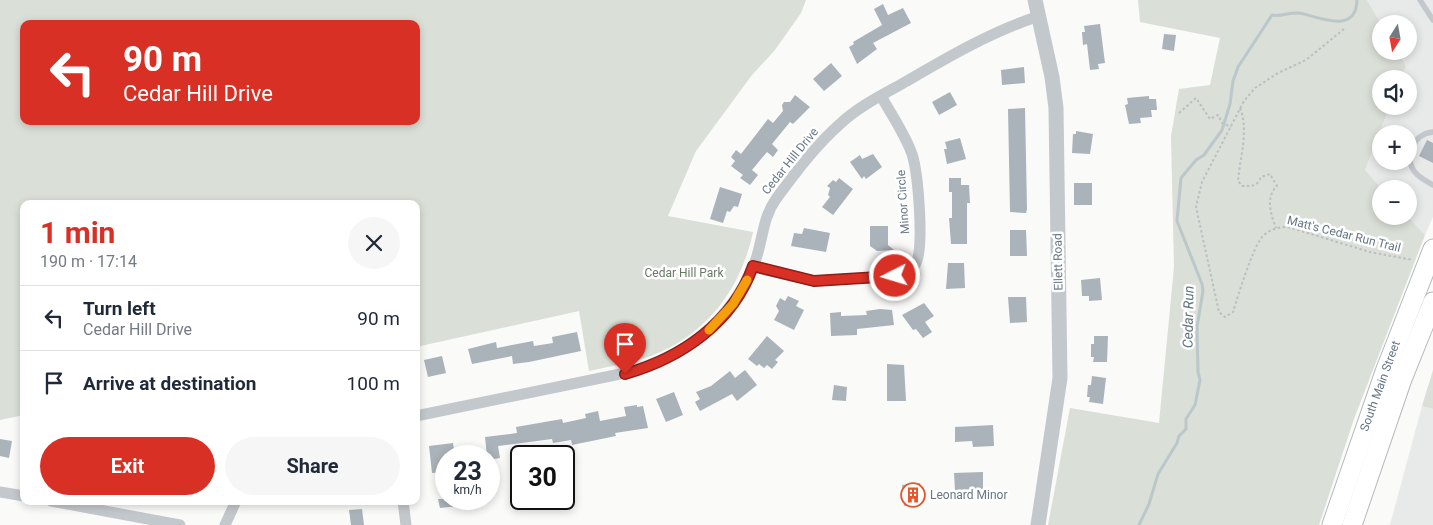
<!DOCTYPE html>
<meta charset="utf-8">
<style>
body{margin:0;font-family:Roboto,sans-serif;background:#f6f6f7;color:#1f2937;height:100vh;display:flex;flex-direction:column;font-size:19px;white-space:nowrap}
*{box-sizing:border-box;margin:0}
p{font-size:16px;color:#747a83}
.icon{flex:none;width:28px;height:28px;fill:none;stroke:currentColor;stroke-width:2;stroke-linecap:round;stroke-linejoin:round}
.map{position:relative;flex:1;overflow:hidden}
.side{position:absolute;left:20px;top:200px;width:400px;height:305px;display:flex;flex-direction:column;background:#fff;border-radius:10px;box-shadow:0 2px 8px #0003}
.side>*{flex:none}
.guide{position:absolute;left:20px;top:20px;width:400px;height:105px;border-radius:10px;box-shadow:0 2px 8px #0003;background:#d93025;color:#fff;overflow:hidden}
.needle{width:32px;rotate:191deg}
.controls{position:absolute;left:1372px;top:15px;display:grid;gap:10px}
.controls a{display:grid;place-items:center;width:45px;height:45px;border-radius:50%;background:#fff;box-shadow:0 2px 8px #0003;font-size:25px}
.speed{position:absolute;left:435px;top:445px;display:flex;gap:10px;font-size:25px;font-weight:700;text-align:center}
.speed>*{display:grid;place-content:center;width:65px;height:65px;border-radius:50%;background:#fff;box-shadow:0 2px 8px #0003;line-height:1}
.speed small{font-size:12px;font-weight:400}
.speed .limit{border:2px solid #111;border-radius:8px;background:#fff;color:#111}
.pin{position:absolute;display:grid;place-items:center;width:42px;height:42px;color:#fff;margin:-51px -21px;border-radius:50% 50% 50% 0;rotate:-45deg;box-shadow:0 0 5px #0007}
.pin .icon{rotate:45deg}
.me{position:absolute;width:55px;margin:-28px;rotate:265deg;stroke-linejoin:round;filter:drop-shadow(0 0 4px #0008)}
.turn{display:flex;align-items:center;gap:18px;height:105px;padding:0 20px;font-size:22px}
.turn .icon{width:65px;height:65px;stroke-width:2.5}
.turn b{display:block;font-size:35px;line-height:42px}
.round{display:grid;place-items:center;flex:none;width:52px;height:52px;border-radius:26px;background:#f6f6f7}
.overview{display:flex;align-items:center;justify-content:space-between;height:85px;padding:0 20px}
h1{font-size:30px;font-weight:700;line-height:38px;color:#d93025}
.action{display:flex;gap:10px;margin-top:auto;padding:10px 20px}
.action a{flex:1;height:58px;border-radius:30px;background:#d93025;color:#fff;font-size:20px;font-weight:700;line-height:58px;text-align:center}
.action a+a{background:#f6f6f7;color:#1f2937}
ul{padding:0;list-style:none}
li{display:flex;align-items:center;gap:15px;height:65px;padding:0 20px;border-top:1px solid #e0e1e3}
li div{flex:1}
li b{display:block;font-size:19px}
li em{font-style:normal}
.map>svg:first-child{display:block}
.built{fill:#e8e9e9;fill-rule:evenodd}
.green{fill:#dadfd7;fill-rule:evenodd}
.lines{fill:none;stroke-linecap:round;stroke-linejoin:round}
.stream{stroke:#bbc7cb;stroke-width:3}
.building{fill:#aab3b9}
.primary-casing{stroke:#b5babe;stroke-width:21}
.path{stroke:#bbbfc2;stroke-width:2;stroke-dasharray:2.5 2.5;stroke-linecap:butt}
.service{stroke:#c3c8cc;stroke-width:5.5}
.minor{stroke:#c3c8cc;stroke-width:11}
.tertiary{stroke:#c3c8cc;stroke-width:15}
.primary{stroke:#fff;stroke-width:19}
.route-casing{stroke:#8d1f18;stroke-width:12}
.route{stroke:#d93025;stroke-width:9}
.slow{stroke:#f59e0b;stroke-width:9}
.labels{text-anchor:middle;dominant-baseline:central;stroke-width:5;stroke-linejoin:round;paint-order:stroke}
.street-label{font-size:12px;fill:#657683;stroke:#fff}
.park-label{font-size:12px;fill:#687a64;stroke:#fff}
.poi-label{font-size:12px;fill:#657683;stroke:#fff;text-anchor:start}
.water-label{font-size:14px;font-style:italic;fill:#60757c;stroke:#fff}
</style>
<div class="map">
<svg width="1433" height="525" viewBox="0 0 1433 525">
<rect width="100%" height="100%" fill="#fafaf8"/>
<g class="built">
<path d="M1367,0H1433V217L1425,235L1407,216L1409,189H1382L1365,170L1390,106H1409V79H1401L1406,66L1398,51H1409V24H1381ZM1381,134H1409V161H1381Z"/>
<polygon points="1422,406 1433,409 1433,525 1390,525"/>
</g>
<g class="green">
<path d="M0,0H806L801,13L775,50L752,75L696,151L668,216L753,232C740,293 702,340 642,359C624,364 606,367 589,371L579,311L416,347V204H24V415L0,420ZM24,24H416V121H24Z"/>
<polygon points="1138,0 1367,0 1381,24 1381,51 1398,51 1406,66 1401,79 1381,79 1381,106 1390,106 1365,170 1382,189 1381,216 1407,216 1425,235 1354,419 1319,525 1048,525 1070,408 1159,423 1174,267 1171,136 1179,89 1210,85 1220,38 1140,22"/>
<polygon points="1433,370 1433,409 1422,406"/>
</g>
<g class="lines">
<path class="stream" d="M1139,525L1149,504L1158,474L1177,443L1179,436L1186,429V419L1195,405L1200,380L1198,372L1197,327L1203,291L1202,284L1177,221L1181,178L1196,160L1204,155L1222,130L1230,104L1233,81L1238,67L1272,15C1281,17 1289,12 1299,13C1318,16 1356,36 1357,0"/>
</g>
<g class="building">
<polygon points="883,4 888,15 903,8 911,23 873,43 877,49 857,64 849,47 854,44 853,42 882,25 874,9"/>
<polygon points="1100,24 1105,63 1098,64 1099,69 1090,70 1087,44 1083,45 1082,32 1085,32 1084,26"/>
<polygon points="1164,34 1176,35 1174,51 1162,49"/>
<polygon points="831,63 842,76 824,91 813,79"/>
<polygon points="1024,67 1025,83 1002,85 1001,70"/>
<polygon points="950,92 957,105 939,115 932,102"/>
<polygon points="795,95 810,107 793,124 790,122 772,144 778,150 773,157 767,152 752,170 758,175 750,185 740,178 743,175 731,166 735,161 731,157 736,150 741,154 768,119 773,123 783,111 782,105 784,102 790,102"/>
<polygon points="1149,96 1149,99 1156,99 1157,110 1151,110 1152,117 1140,118 1141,123 1129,124 1125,105 1128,104 1127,98"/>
<polygon points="1025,108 1027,209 1026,213 1010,212 1008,109"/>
<polygon points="1076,131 1093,134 1090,154 1072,153 1073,134 1076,134"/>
<polygon points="960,138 966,159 947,164 944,149 947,149 945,142"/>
<polygon points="1427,140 1433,143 1433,163 1419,156"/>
<polygon points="873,154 882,167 866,179 864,176 862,179 850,162 860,155 862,159"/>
<polygon points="839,178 853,189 833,215 822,207 830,197 828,195 830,188 827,186 833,180 836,182"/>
<polygon points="949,178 961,178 961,185 969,185 970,203 967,203 967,244 951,244 949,218 952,218 952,192 949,192"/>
<rect x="1074" y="183" width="18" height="22"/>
<polygon points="720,187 742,194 738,207 734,206 730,212 727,211 723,223 710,219"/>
<polygon points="870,226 888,226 888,245 894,250 877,251 870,246"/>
<polygon points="804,228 830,233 826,252 791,246 794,233 802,234"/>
<polygon points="1010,230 1026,230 1027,256 1010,256"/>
<polygon points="948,263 964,263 965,288 946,289"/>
<polygon points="1100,278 1102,300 1089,301 1089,296 1082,296 1081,280"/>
<polygon points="788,296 799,301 796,306 804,310 794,330 774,320 779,311 776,306 780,298 785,301"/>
<polygon points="1008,297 1026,297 1027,322 1010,323"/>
<polygon points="924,303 934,316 925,322 932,332 923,338 916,329 913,330 902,315"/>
<polygon points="880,309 892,310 894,325 857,329 857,335 831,336 830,313 841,312 841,316 867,315 866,311"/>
<polygon points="577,332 581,351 529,362 513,364 512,356 472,364 468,349 496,342 497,348 533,341 534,346 553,343 552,337"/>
<polygon points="767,336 784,351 775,360 778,362 772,369 767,365 764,368 759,364 757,366 748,359"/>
<polygon points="1094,336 1108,336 1107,362 1093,362 1094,357 1091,357 1091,344 1094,344"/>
<polygon points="442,356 446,373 428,377 424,360"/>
<polygon points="887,364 904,365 906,401 887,401"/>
<polygon points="745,370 757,385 737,401 732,394 700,411 695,402 700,399 696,392 711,386 730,371 735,378"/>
<polygon points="1092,376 1106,378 1103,404 1089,402 1090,397 1087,397 1088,385 1091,385"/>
<polygon points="834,385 847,387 846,401 832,400"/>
<polygon points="674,392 683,415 666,422 656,399"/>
<polygon points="637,405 637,407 643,406 648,428 615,433 616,436 572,445 571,440 553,443 552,439 498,446 500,458 489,460 487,456 485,437 517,433 516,427 562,419 563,423 586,418 585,414 598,411 600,421 626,416 624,407"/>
<polygon points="993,425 994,446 973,447 972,441 955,442 955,427"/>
<polygon points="0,439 12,441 9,458 0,456"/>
<polygon points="453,443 455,456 446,456 446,472 432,473 429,446"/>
<polygon points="983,472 983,489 955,490 954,473"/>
<polygon points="920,483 922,504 904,506 902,485"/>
<polygon points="438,499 468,499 468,505 440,508"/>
<polygon points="362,509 364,525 351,525 349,510"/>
</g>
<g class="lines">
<g class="primary-casing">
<g id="primary">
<polyline points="1332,525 1385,372 1433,249"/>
<polyline points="1352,525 1402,379 1433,302"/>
</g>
</g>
<g class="path">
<path d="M1344,29L1306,60L1278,73L1255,88L1244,101L1202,182L1196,207L1219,312L1225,317L1233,312C1238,296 1253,246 1263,236C1270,229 1279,227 1288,227L1370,252L1413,260"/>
<path d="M1240,108C1249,130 1240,157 1238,181L1242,186C1252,186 1257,187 1261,177L1270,174L1277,186C1265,197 1271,215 1276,228"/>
<polyline points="1179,113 1196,98 1210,119 1218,115 1222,123 1231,127"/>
</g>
<g class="service">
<polyline points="1420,0 1433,20"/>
<path d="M1433,132C1415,134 1403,154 1414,171C1418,177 1426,181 1433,185"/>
</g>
<g class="minor">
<path d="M753,266L814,281L895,276C903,274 910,272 915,265C925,250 918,173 912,154C905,134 891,114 881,96"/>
<path d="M416,416L625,373C687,356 733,319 756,259C763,238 763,217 776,199C795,173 816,145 840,124C859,106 884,94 907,81C950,56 991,32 1039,16"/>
<polyline points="0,492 24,496"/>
<polyline points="51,501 180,525"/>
<polyline points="403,501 406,525"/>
<polyline points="225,525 236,501"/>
</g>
<polyline class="tertiary" points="1035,0 1052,77 1056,108 1060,378 1038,525"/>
<use href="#primary" class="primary"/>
</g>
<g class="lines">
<g class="route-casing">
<path id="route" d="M625,374C681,358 733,323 753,266L814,281L895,276"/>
</g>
<use href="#route" class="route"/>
<polyline class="slow" points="709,330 733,304 747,280"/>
</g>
<defs>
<g id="building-ring" transform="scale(1.25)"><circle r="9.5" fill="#fff" stroke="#e4572e" stroke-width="1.5"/><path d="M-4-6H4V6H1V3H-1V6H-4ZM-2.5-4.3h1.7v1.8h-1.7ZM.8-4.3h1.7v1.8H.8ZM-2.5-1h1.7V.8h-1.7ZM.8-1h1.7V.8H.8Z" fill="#e4572e"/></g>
</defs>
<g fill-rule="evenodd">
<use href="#building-ring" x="913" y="495"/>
</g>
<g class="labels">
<g class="street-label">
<text transform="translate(790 161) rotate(-51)">Cedar Hill Drive</text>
<text transform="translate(903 202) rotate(-94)">Minor Circle</text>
<text transform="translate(1344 234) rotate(14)">Matt's Cedar Run Trail</text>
<text transform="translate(1058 262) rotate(-91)">Ellett Road</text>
<text transform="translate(1380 386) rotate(-70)">South Main Street</text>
</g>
<g class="park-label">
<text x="684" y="273">Cedar Hill Park</text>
</g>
<g class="poi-label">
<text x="930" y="495">Leonard Minor</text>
</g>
<g class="water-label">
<text transform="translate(1188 317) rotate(-89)">Cedar Run</text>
</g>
</g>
</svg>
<div class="controls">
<a><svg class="needle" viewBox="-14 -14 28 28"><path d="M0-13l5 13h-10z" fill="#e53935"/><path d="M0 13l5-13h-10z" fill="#747a83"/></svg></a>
<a><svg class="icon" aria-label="sound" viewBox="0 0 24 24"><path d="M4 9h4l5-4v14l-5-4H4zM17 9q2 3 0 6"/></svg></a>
<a>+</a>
<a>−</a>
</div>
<div class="speed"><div>23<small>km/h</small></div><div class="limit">30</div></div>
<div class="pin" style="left:625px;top:374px;background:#d93025"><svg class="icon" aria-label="arrive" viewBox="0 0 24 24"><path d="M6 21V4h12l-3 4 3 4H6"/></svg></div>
<svg class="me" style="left:895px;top:276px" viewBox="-20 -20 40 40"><circle r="17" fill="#d93025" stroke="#fff" stroke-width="3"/><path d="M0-11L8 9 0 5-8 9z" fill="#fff"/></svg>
<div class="guide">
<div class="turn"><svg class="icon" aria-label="left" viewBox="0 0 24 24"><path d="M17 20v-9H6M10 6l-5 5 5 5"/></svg><div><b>90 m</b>Cedar Hill Drive</div></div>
</div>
<section class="side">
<div class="overview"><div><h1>1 min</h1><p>190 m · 17:14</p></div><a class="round"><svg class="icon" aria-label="close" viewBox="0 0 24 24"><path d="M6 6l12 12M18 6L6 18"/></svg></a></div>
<ul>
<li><svg class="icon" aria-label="left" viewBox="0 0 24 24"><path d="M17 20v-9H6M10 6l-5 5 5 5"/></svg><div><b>Turn left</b><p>Cedar Hill Drive</p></div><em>90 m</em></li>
<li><svg class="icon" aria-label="arrive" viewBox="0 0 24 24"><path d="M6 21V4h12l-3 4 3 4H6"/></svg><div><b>Arrive at destination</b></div><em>100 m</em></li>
</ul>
<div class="action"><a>Exit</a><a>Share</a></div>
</section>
</div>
